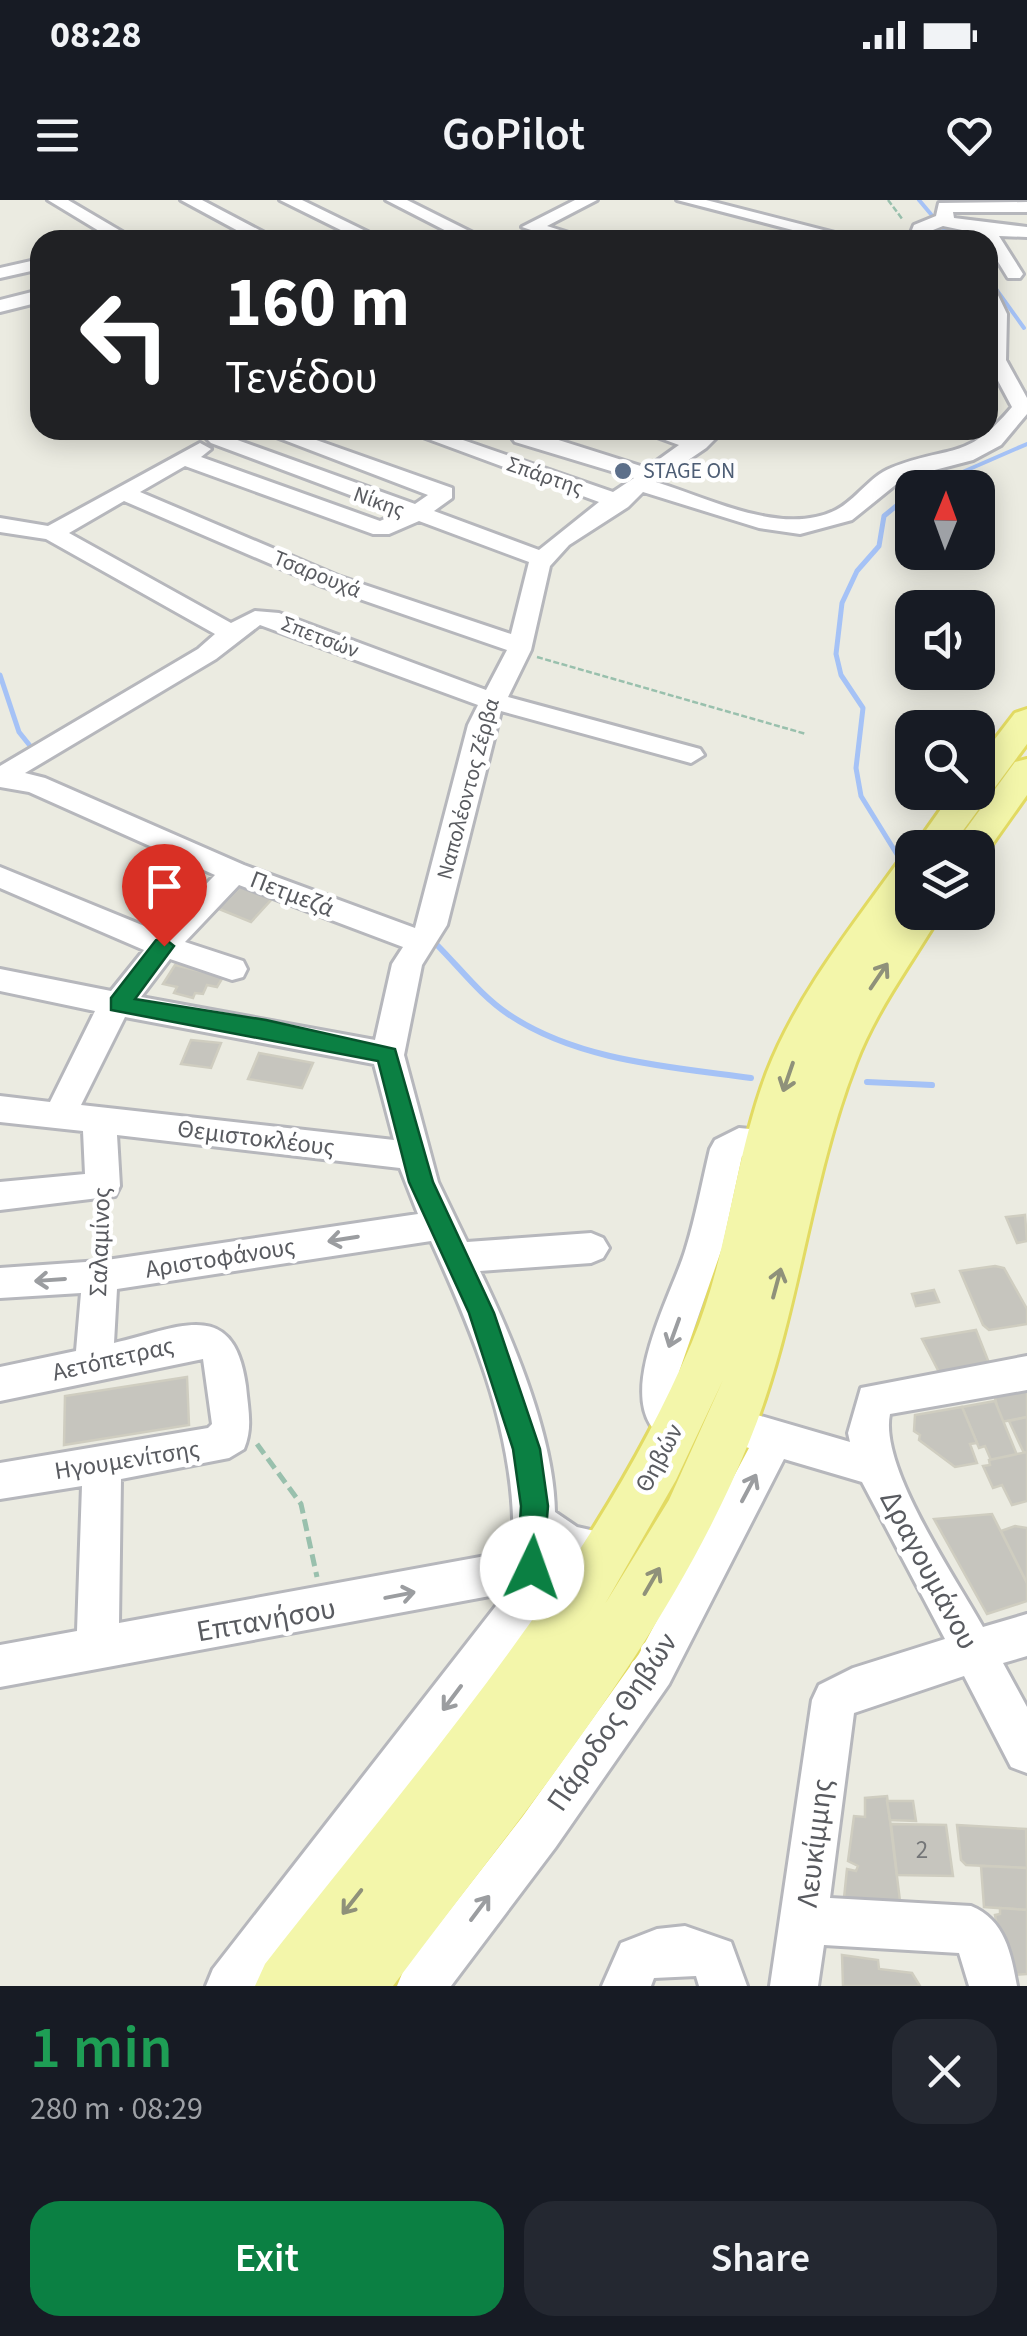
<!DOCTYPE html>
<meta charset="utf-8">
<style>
body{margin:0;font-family:"Source Sans 3",sans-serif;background:#242831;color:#f1f3f6;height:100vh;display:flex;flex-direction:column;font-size:38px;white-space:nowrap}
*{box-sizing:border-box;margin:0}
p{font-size:32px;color:#9ea1a6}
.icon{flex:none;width:55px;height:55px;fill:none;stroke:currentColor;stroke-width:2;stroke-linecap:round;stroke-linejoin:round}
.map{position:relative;height:1786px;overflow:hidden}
.drawer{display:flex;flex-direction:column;background:#171b24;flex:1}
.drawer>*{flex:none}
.hud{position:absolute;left:30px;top:30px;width:968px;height:210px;border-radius:30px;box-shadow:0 5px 25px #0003;background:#202124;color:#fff;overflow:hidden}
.needle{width:65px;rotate:1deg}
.buttons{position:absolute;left:895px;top:270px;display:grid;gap:20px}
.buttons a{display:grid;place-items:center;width:100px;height:100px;border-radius:20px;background:#171b24;box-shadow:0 5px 25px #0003;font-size:50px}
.pin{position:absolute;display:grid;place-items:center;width:85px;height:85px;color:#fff;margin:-102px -42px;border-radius:50% 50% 50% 0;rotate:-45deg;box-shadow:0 0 10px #0007}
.pin .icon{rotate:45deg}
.me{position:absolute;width:110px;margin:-55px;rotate:3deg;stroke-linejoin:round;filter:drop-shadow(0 0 8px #0008)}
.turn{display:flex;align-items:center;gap:35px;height:210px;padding:0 30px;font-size:45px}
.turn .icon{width:130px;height:130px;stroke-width:2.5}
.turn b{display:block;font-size:70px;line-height:85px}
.round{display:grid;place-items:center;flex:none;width:105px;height:105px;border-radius:30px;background:#242831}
.summary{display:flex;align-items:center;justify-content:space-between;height:170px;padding:0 30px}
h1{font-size:60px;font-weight:600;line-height:75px;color:#1e9e55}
.cta{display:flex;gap:20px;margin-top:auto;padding:20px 30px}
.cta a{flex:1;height:115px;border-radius:30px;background:#0b8043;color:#fff;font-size:40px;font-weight:600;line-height:115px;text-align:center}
.cta a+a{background:#242831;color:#f1f3f6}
.status{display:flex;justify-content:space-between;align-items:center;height:70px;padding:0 50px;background:#171b24;direction:ltr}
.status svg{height:28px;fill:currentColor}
header{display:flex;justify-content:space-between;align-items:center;height:130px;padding:0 30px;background:#171b24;font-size:45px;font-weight:600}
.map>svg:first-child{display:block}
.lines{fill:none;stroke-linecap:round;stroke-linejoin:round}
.stream-far2{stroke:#a5c2f6;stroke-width:4}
.stream-far1{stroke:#a5c2f6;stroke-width:5}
.stream{stroke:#a5c2f6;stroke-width:6}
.building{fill:#c6c5be;stroke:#cfcdc0;stroke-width:2.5}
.minor-casing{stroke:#b6b7bc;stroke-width:6}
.major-casing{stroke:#e2da62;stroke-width:6}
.path-far2{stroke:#99c0ad;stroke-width:2.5;stroke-dasharray:6 2.5;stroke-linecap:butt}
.path-far1{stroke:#99c0ad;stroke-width:4;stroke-dasharray:10 5;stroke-linecap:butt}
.path{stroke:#99c0ad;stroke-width:5;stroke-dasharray:12 6;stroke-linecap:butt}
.minor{fill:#fff;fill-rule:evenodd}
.major{fill:#f3f6aa;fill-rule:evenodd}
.oneway{stroke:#8f917a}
.oneway2{stroke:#9b9da0}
.route{fill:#0b8043;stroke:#07532c;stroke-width:2.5}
.service-dot{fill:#5c6f8a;stroke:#fff;stroke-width:4}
.labels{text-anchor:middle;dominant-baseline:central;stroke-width:9;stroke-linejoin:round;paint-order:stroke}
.far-service-label{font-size:22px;fill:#4e5e75;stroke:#fff;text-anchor:start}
.far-street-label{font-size:22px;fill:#595b60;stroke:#fff}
.street-label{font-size:25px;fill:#595b60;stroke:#fff}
.near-number-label{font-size:25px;fill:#747678}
.near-street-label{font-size:30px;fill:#595b60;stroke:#fff}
</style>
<div class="status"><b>08:28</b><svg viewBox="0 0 49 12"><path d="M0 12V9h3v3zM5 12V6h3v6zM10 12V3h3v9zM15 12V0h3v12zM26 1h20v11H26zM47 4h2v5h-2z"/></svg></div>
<header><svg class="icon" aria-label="menu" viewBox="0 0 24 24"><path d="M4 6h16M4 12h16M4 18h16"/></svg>GoPilot<svg class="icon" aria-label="heart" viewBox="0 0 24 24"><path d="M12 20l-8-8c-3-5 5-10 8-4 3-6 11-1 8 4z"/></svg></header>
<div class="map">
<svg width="1027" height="1786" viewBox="0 0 1027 1786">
<rect width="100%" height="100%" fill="#ebebe1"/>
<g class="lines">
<g class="stream-far2">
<polyline points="919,0 935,19"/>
<polyline points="939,24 956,40"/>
<polyline points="988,78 1024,128"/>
<polyline points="926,288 1027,244"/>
</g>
<g class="stream-far1">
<polyline points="0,475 19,532 31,547"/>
<polyline points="898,656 861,596 856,568 863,508 841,475 836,454 842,403 857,371 879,346 884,316 912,293"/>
</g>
<g class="stream">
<path d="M437,745C460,768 481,796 508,814C577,861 671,867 751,878"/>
<polyline points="867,882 932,885"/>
</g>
</g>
<g class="building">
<polygon points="240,687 272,699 251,722 219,709"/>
<polygon points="175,765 223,777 217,787 207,785 203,794 195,793 193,798 174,793 177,787 163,784"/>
<polygon points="191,840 221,843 211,868 181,864"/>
<polygon points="259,853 313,863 302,888 248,879"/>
<polygon points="1025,1015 1027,1041 1017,1043 1006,1017"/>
<polygon points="995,1066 1004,1068 1027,1109 1027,1124 989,1130 983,1125 960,1071"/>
<polygon points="934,1090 939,1102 916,1106 912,1094"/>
<polygon points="976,1130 989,1163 941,1176 922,1139"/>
<polygon points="187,1177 189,1225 64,1245 65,1196"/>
<polygon points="1027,1180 1027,1217 1001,1222 992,1186"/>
<polygon points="995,1201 1017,1255 991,1260 985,1246 979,1248 962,1207"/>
<polygon points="962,1207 977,1243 970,1244 977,1263 955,1267 919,1240 920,1235 914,1231 915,1215"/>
<polygon points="1027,1217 1027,1252 1024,1253 1009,1221"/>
<polygon points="1027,1252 1027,1301 1012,1305 1002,1285 993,1288 983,1266 990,1265 989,1260"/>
<polygon points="992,1314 1027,1383 1027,1401 987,1414 934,1319"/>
<polygon points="1015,1326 1027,1328 1027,1383 1001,1331"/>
<polygon points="887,1596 900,1701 896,1701 897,1708 853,1705 844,1698 847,1669 856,1671 858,1666 848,1661 854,1616 865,1617 865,1598"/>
<polygon points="887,1601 913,1601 916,1621 890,1620"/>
<polygon points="891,1624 946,1625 953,1676 897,1675"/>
<polygon points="957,1625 1026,1629 1027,1668 966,1665 961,1660"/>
<polygon points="981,1666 1027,1668 1027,1710 984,1707"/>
<polygon points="1000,1708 1027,1710 1027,1774 1013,1775 1004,1767 995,1715 1000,1714"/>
<polygon points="842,1755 878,1760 879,1769 912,1773 920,1786 843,1786"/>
</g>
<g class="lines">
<g class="minor-casing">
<g id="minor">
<polygon points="48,0 68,0 136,40 114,40"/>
<polygon points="181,0 202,0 278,40 255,40"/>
<polygon points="280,0 302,0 384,40 361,40"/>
<polygon points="386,0 407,0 487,40 464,40"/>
<polygon points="575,0 597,0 547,26 591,40 561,40 522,27"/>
<polygon points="677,0 706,0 862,40 831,40"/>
<polygon points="1027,2 1027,12 953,12 954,18 1027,27 1027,37 999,36 1023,74 1020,78 1008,78 981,34 943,26 928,32 926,40 908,40 914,25 936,16 939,3"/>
<polygon points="40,59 40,69 0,78 0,68"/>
<path d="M988,87L995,89L1007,114L1006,160L1027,198V214L1001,245L973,260L904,278L852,320L800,334L759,328L643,292L628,307L569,345L550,366L531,450L508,497L700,549L704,555L691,563L501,511L447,725L422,765L404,855L438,982L467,1042L591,1033L603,1038L609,1048L603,1058L591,1063L480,1071C513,1139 554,1237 555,1312L577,1327L621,1337L627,1351L621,1365L607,1371L554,1358L553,1393L547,1407L260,1786H206L213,1769L506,1393L0,1487V1445L77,1431L82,1286L0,1299V1263L208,1228L212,1224L203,1159L0,1201V1167L76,1151L81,1093L0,1098V1068L100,1061L418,1014L400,968L117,935L120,986L115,996L0,1010V982L85,974L83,931L0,922V896L50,902L95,811L0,791V769L111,791L144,750L0,688V667L159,732L215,675L29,592L0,587V566L198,449L215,434L46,339L0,332V318L48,326L200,243L211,249L201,257L380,321L398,313L211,243L207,239L218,233L415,304L428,295L258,230H288L452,288V298L434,311L539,350L599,302L404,230H434L613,292L634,278L515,242L506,230H527L647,268L679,245L638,230H672L692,236L700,230H724L706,248L656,282C708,298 783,337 836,310C856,300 870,276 891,268C950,244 965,263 1012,207L988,162ZM185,266L373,334H389L419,321L529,362L511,434L338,376L140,292ZM124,301L322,386L507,450L486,490L279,413L255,411L231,423L69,333ZM260,425L478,505L468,525L415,728L244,665L45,578L25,573L216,459ZM239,685L403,747L392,764L375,840L141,797L170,759L232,780L243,777L247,769L243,761L185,742ZM125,817L374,864L394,940L81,905ZM431,1041C476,1139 518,1242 513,1351L119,1423L121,1279L229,1258L244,1249C253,1228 248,1209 246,1186C234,1096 179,1128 114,1143L117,1089Z"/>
<polygon points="40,90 40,102 0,112 0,100"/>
<path d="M739,928L782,932L787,941L782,950L742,956L722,1048L679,1172V1197L695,1227L690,1239L676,1245C601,1216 672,1097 686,1048C696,1016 702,982 710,949L715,940Z"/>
<path d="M1027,1156V1190L890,1214C879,1267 956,1378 983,1427L1027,1414V1456L1003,1463L1027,1507V1573L1011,1567L964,1476L854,1513L830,1698L971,1706C1005,1720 1011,1753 1017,1786H969L959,1753L824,1745L818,1786H770L812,1500L819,1485L853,1468L945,1439L862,1282L784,1259L669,1484L555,1648L451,1786H397L404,1769L523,1616L639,1454L749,1248L740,1245L735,1232L740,1219L754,1214L850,1242L848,1233L861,1188Z"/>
<polygon points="685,1726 731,1742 747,1786 699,1786 696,1776 654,1778 651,1786 602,1786 621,1743 657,1729"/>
</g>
</g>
<g class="major-casing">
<g id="major">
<polygon points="1027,509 1027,544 950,648 912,650 953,592 978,592 978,561 1015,513"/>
<polygon points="1027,559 1027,595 983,657 978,658 978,648 952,648 1015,562"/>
<path d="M912,657V698L907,705L912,702V712H942C912,763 877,808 856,863C808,986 799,1120 749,1242C667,1444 522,1613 393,1786H255L265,1764C416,1571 596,1369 692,1142C728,1057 734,959 767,872C797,795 851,728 899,661ZM723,1180L669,1300L605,1404L676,1280Z"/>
</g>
</g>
<g class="path-far2">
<polyline points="888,0 903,20"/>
<polyline points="537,457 806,534"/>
</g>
<polyline class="path-far1" points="101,1051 102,1011"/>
<polyline class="path" points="257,1244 301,1304 317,1377"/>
<use href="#minor" class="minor"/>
<use href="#major" class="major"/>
</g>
<defs><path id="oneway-shaft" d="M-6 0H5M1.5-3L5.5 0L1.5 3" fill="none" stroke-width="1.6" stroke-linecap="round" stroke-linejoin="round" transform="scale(2.5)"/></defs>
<g class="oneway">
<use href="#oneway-shaft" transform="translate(879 776) rotate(-56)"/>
<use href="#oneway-shaft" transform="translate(788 877) rotate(109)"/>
<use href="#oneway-shaft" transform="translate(777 1083) rotate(-75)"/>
<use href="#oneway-shaft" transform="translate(652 1381) rotate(-60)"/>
<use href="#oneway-shaft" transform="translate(352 1702) rotate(128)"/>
</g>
<g class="oneway2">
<use href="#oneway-shaft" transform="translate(343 1039) rotate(171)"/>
<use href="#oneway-shaft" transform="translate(50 1080) rotate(176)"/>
<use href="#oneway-shaft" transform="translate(674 1133) rotate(110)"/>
<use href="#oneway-shaft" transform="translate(749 1288) rotate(-62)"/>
<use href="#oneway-shaft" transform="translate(400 1395) rotate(-11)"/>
<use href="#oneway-shaft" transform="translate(452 1498) rotate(127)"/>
<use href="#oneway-shaft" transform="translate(480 1708) rotate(-53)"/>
</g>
<polygon class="route" points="164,738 174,746 135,799 266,820 395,849 433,982 494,1113 540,1249 548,1306 542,1378 532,1382 522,1378 517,1368 521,1306 513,1249 469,1113 409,982 378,861 111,810 111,798 156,740"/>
<circle class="service-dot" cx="623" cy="271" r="10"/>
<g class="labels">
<g class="far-service-label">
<text x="643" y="271">STAGE ON</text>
</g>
<g class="far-street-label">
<text transform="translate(545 276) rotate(19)">Σπάρτης</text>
<text transform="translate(379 302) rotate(20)">Νίκης</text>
<text transform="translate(317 374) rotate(22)">Τσαρουχά</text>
<text transform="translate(320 437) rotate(21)">Σπετσών</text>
<text transform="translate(468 589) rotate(-75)">Ναπολέοντος Ζέρβα</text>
</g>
<g class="street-label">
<text transform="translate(292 694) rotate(21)">Πετμεζά</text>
<text transform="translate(256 938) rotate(7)">Θεμιστοκλέους</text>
<text transform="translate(100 1042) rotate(-88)">Σαλαμίνος</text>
<text transform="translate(220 1058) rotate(-9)">Αριστοφάνους</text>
<text transform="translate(113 1159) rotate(-13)">Αετόπετρας</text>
<text transform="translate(659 1258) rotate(-62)">Θηβών</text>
<text transform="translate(127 1260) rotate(-9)">Ηγουμενίτσης</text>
</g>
<g class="near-number-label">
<text x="922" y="1650">2</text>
</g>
<g class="near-street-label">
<text transform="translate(929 1370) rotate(62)">Δραγουμάνου</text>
<text transform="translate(266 1420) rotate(-10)">Επτανήσου</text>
<text transform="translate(612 1522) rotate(-56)">Πάροδος Θηβών</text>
<text transform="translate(815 1643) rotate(-83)">Λευκίμμης</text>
</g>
</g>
</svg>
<div class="buttons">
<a><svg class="needle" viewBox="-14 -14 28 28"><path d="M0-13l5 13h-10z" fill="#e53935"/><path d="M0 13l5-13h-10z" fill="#9ea1a6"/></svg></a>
<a><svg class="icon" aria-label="sound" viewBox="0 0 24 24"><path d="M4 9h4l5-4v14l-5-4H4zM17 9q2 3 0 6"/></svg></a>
<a><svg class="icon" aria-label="search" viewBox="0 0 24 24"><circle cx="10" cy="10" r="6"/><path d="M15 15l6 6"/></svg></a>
<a><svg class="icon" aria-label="layers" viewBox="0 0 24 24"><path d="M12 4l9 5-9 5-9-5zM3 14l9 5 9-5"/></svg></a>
</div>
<div class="pin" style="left:164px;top:746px;background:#d93025"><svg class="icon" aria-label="arrive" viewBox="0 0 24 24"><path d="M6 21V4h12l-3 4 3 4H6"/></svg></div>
<svg class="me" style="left:532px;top:1368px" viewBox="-20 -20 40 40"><circle r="19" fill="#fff"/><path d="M0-13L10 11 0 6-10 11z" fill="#0b8043"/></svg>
<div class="hud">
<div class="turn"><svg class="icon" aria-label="left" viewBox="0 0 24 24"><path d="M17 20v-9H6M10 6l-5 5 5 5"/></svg><div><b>160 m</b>Τενέδου</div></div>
</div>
</div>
<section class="drawer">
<div class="summary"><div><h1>1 min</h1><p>280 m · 08:29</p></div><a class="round"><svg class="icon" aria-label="close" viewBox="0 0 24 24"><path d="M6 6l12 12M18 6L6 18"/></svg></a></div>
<div class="cta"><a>Exit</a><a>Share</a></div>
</section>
